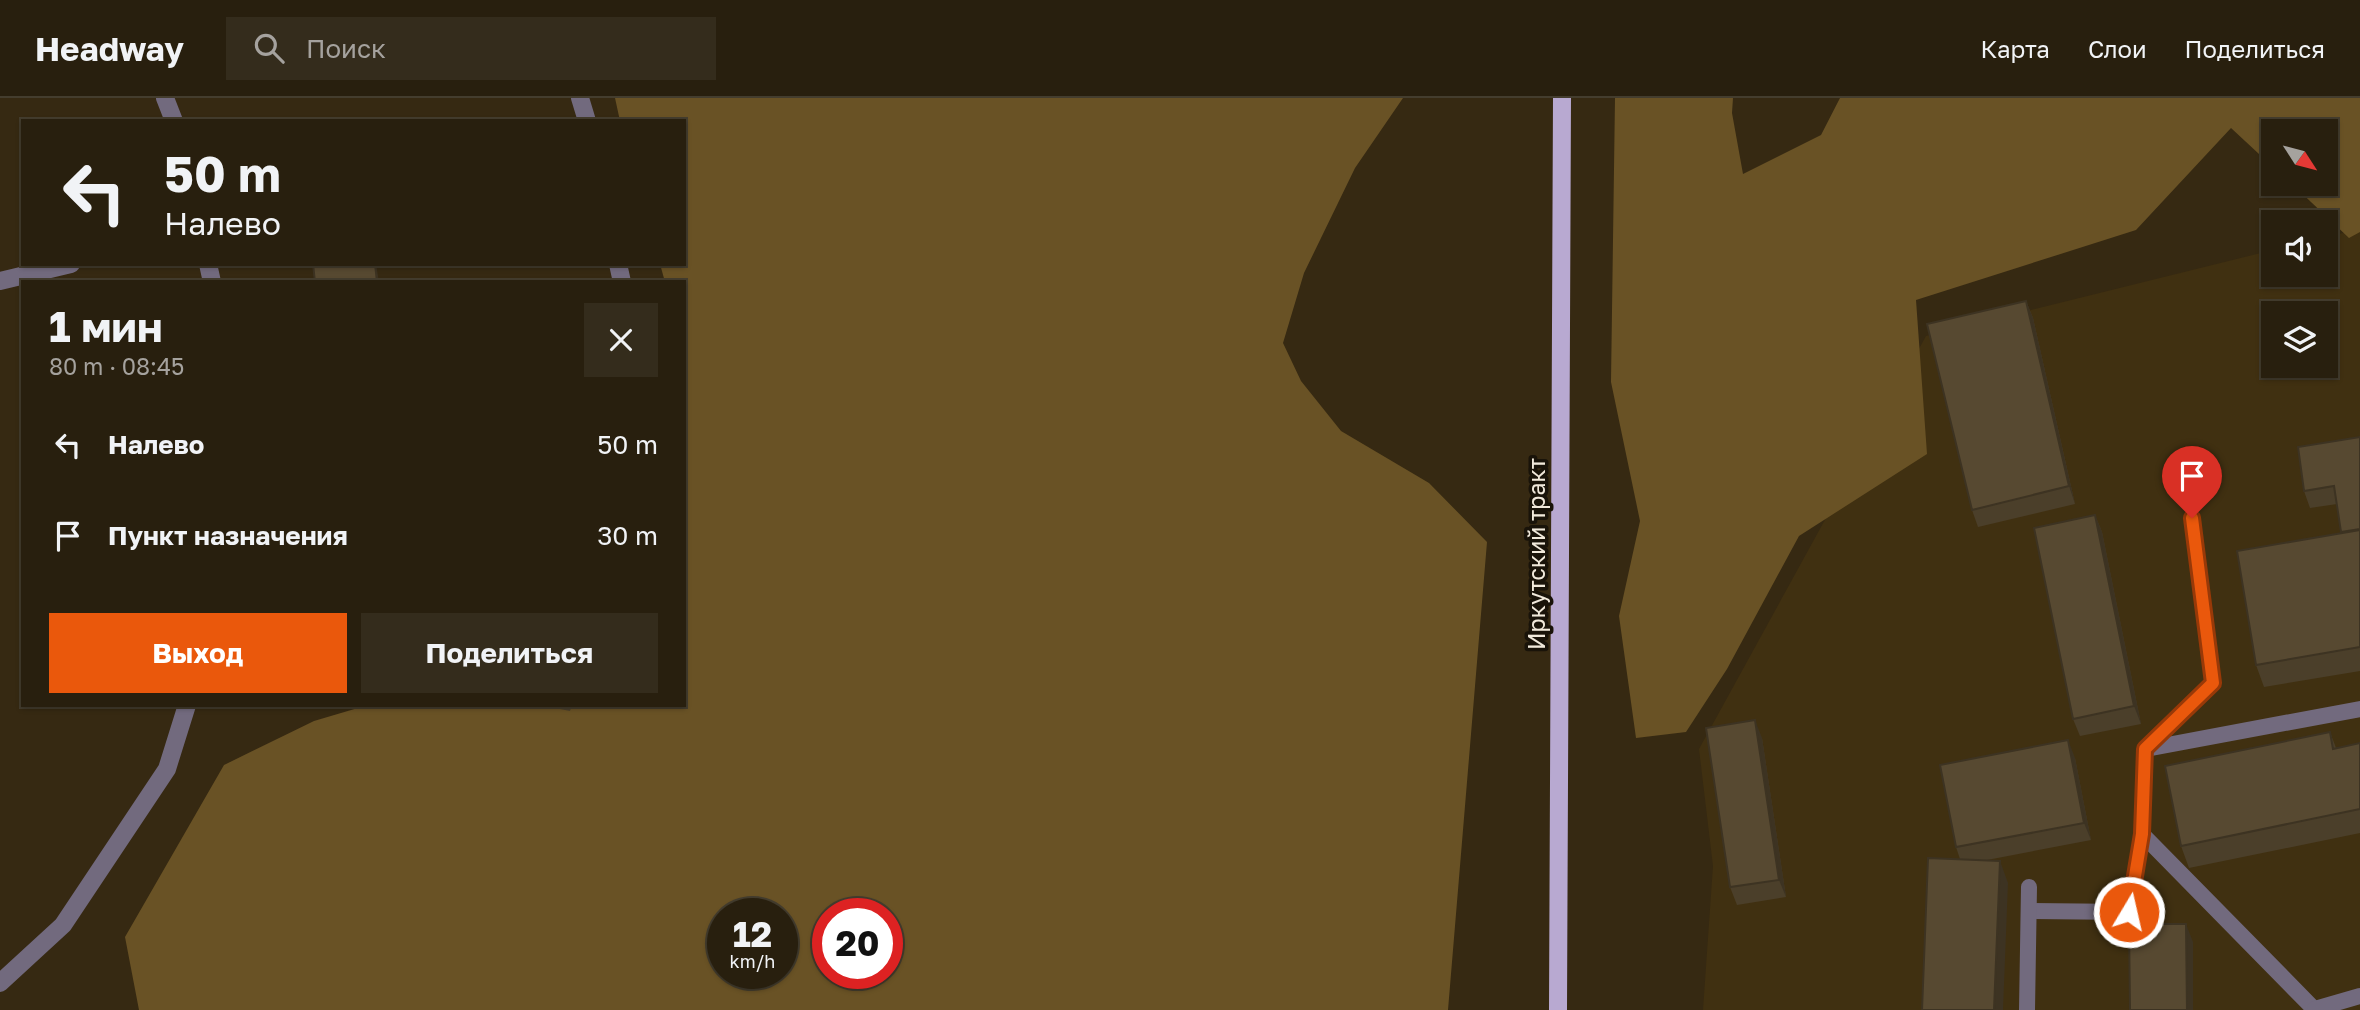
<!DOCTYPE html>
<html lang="ru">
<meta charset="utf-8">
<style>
body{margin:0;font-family:"Golos Text",sans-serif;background:#342c1c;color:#f1f3f6;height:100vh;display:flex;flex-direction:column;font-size:26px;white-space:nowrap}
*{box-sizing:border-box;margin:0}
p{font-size:23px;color:#a5a29e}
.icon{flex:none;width:38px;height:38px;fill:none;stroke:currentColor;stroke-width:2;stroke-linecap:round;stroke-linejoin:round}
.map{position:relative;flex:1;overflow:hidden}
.panel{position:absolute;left:21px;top:182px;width:665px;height:427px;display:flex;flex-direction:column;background:#281f0e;border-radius:0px;box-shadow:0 2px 5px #0004,0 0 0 2px #443d2e}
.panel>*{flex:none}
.guide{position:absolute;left:21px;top:21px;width:665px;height:147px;border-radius:0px;box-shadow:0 2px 5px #0004,0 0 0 2px #443d2e;background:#281f0e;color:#f1f3f6;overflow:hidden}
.needle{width:46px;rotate:126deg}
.fabs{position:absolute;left:2261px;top:21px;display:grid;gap:14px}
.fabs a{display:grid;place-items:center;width:77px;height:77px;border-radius:0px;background:#281f0e;box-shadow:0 2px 5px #0004,0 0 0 2px #443d2e;font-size:35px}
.speed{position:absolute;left:707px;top:800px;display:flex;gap:14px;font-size:35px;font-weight:700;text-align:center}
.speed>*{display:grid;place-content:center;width:91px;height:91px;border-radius:50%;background:#281f0e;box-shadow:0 2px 5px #0004,0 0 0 2px #443d2e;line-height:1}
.speed small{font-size:18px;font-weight:400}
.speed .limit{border:10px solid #d22;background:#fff;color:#111}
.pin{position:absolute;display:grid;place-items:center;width:60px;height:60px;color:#fff;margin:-72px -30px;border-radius:50% 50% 50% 0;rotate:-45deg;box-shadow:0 0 7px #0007}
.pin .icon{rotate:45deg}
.me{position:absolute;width:77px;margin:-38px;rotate:9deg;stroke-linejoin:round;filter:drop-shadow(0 0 5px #0008)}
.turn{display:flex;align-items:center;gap:24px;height:147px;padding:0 28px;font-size:32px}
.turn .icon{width:91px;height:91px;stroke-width:2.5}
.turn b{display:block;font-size:49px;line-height:60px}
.round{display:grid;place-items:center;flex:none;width:74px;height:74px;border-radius:0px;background:#342c1c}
.headline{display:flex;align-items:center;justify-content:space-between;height:119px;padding:0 28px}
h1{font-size:42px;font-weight:700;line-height:52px}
.button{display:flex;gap:14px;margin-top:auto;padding:14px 28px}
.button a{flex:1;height:80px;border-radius:0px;background:#ea580c;color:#fff;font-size:28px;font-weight:700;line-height:80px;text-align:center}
.button a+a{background:#342c1c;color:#f1f3f6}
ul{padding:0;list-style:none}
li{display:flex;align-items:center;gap:21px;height:91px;padding:0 28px}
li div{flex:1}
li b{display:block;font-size:26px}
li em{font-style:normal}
header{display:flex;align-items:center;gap:42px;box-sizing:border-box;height:98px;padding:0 35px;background:#281f0e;border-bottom:2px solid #443d2e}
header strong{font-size:33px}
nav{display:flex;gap:38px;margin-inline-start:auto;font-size:24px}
.search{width:490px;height:63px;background:#342c1c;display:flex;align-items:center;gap:18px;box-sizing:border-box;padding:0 24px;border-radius:0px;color:#a5a29e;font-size:26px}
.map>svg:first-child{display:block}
.built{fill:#403011;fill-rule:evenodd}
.forest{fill:#695225;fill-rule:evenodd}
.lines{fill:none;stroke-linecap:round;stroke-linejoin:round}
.lane{stroke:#726a7e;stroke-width:16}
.street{stroke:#726a7e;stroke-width:18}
.primary{stroke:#b8a9d1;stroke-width:18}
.wall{fill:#4b3f2a}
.shaded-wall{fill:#3d3322}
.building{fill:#574931;stroke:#3d3322;stroke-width:2}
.route-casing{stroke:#983908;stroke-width:18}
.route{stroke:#ea580c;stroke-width:12}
.labels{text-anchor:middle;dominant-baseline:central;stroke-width:7;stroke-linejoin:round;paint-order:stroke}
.street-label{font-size:23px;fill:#f1e9db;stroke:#191309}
</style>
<header>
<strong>Headway</strong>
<div class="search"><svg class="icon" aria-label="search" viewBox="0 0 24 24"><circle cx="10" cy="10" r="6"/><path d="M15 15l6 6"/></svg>Поиск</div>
<nav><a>Карта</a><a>Слои</a><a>Поделиться</a></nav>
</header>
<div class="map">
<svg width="2360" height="912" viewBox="0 0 2360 912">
<rect width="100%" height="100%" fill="#362912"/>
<path class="built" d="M2360,131V912H1703L1713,768L1699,651L1926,238L2273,152V177H2326V139ZM2273,215H2326V268H2273Z"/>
<g class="forest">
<path d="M615,0H1403L1355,70L1304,175L1283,245L1301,283L1341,333L1429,385L1487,444L1448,912H139L125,839L224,667L314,623L368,607H684V184H665L660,166H684V23H620ZM723,816H782V875H723ZM828,816H887V875H828Z"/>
<polygon points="1615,0 1733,0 1732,15 1743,76 1821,37 1840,0 2360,0 2360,134 2349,140 2292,86 2326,86 2326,33 2273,33 2273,69 2231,30 2136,132 1916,202 1927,356 1799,438 1727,571 1686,634 1636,640 1619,518 1640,423 1611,284"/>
</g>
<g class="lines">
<g class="lane">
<polyline points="2192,420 2213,585 2145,651 2142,736 2315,912"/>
<polyline points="2146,651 2360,611"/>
<polyline points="2029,813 2129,814 2142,736"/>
<polyline points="2315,911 2360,898"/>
<polyline points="2027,912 2029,789"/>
</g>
<g class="street">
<polyline points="165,0 174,23"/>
<polyline points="580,0 587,23"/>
<polyline points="208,166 212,184"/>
<polyline points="618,166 622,184"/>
<polyline points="0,183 71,166"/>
<polyline points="0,885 63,827 167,671 187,607"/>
</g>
<polyline class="primary" points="1558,912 1562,0"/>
</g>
<g class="wall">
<polygon points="2026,203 2033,220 2075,406 1978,429 1972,412"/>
<polygon points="2360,339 2360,573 2264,589 2256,567 2342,435 2337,406 2310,410 2304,393"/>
<polygon points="2095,417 2102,434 2141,626 2080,638 2073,621"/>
<polygon points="540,607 572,607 570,613"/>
<polygon points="2330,634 2336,650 2360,645 2360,735 2189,770 2181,748"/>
<polygon points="1762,640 1786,799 1737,807 1730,789"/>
<polygon points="2075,660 2091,742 1987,762 2008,785 1960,761 1956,749"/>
</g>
<g class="shaded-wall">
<polygon points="375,166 376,166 379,184 377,184"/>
<polygon points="2026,203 2033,220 2075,406 2069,388"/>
<polygon points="2095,417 2102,434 2141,626 2134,608"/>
<polygon points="1755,622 1762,640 1786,799 1779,782"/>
<polygon points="2068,642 2075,660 2091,742 2084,725"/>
<polygon points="2000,763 2008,785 2003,912 1994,912"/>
<polygon points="2186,826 2193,844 2193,912 2187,912"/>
</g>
<g class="building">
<polygon points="313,166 375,166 377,184 315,184"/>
<polygon points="2026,203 2069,388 1972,412 1927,226"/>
<polygon points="2360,339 2360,431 2341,434 2334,388 2304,393 2298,349"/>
<polygon points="2095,417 2134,608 2073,621 2034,430"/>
<polygon points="2360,432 2360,549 2256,567 2237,453"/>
<polygon points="1755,622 1779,782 1730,789 1706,630"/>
<polygon points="2330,634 2333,651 2360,645 2360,711 2181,748 2165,668"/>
<polygon points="2068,642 2084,725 1956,749 1940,667"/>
<polygon points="1928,760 2000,763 1994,912 1922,912"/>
<polygon points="2129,826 2186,826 2187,912 2130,912"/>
</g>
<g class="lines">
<g class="route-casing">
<polyline id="route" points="2129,814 2142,736 2145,651 2213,585 2192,420"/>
</g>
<use href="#route" class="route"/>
</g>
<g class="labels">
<g class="street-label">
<text transform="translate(1536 456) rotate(-90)">Иркутский тракт</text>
</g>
</g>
</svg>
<div class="fabs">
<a><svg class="needle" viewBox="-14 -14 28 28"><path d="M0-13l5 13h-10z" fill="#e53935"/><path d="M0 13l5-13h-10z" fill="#a5a29e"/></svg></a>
<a><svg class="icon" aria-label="sound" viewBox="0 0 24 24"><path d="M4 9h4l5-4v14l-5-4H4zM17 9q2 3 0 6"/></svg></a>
<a><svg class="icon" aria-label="layers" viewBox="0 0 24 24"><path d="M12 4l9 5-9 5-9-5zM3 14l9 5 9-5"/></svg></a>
</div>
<div class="speed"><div>12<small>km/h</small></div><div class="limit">20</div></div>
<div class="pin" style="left:2192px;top:420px;background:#d93025"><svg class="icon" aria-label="arrive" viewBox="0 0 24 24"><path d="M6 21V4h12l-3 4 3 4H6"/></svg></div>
<svg class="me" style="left:2129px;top:814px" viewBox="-20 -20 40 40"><circle r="17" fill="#ea580c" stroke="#fff" stroke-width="3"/><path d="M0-11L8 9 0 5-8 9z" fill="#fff"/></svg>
<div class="guide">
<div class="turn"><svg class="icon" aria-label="left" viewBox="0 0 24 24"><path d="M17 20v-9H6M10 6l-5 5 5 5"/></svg><div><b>50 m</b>Налево</div></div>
</div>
<section class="panel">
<div class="headline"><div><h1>1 мин</h1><p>80 m · 08:45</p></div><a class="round"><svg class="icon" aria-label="close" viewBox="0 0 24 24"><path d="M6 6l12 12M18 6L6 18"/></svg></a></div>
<ul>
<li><svg class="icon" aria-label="left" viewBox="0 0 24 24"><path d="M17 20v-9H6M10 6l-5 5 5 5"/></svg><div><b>Налево</b></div><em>50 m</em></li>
<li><svg class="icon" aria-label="arrive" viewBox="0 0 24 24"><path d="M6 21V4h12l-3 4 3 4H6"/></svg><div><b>Пункт назначения</b></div><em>30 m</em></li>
</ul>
<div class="button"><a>Выход</a><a>Поделиться</a></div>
</section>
</div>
